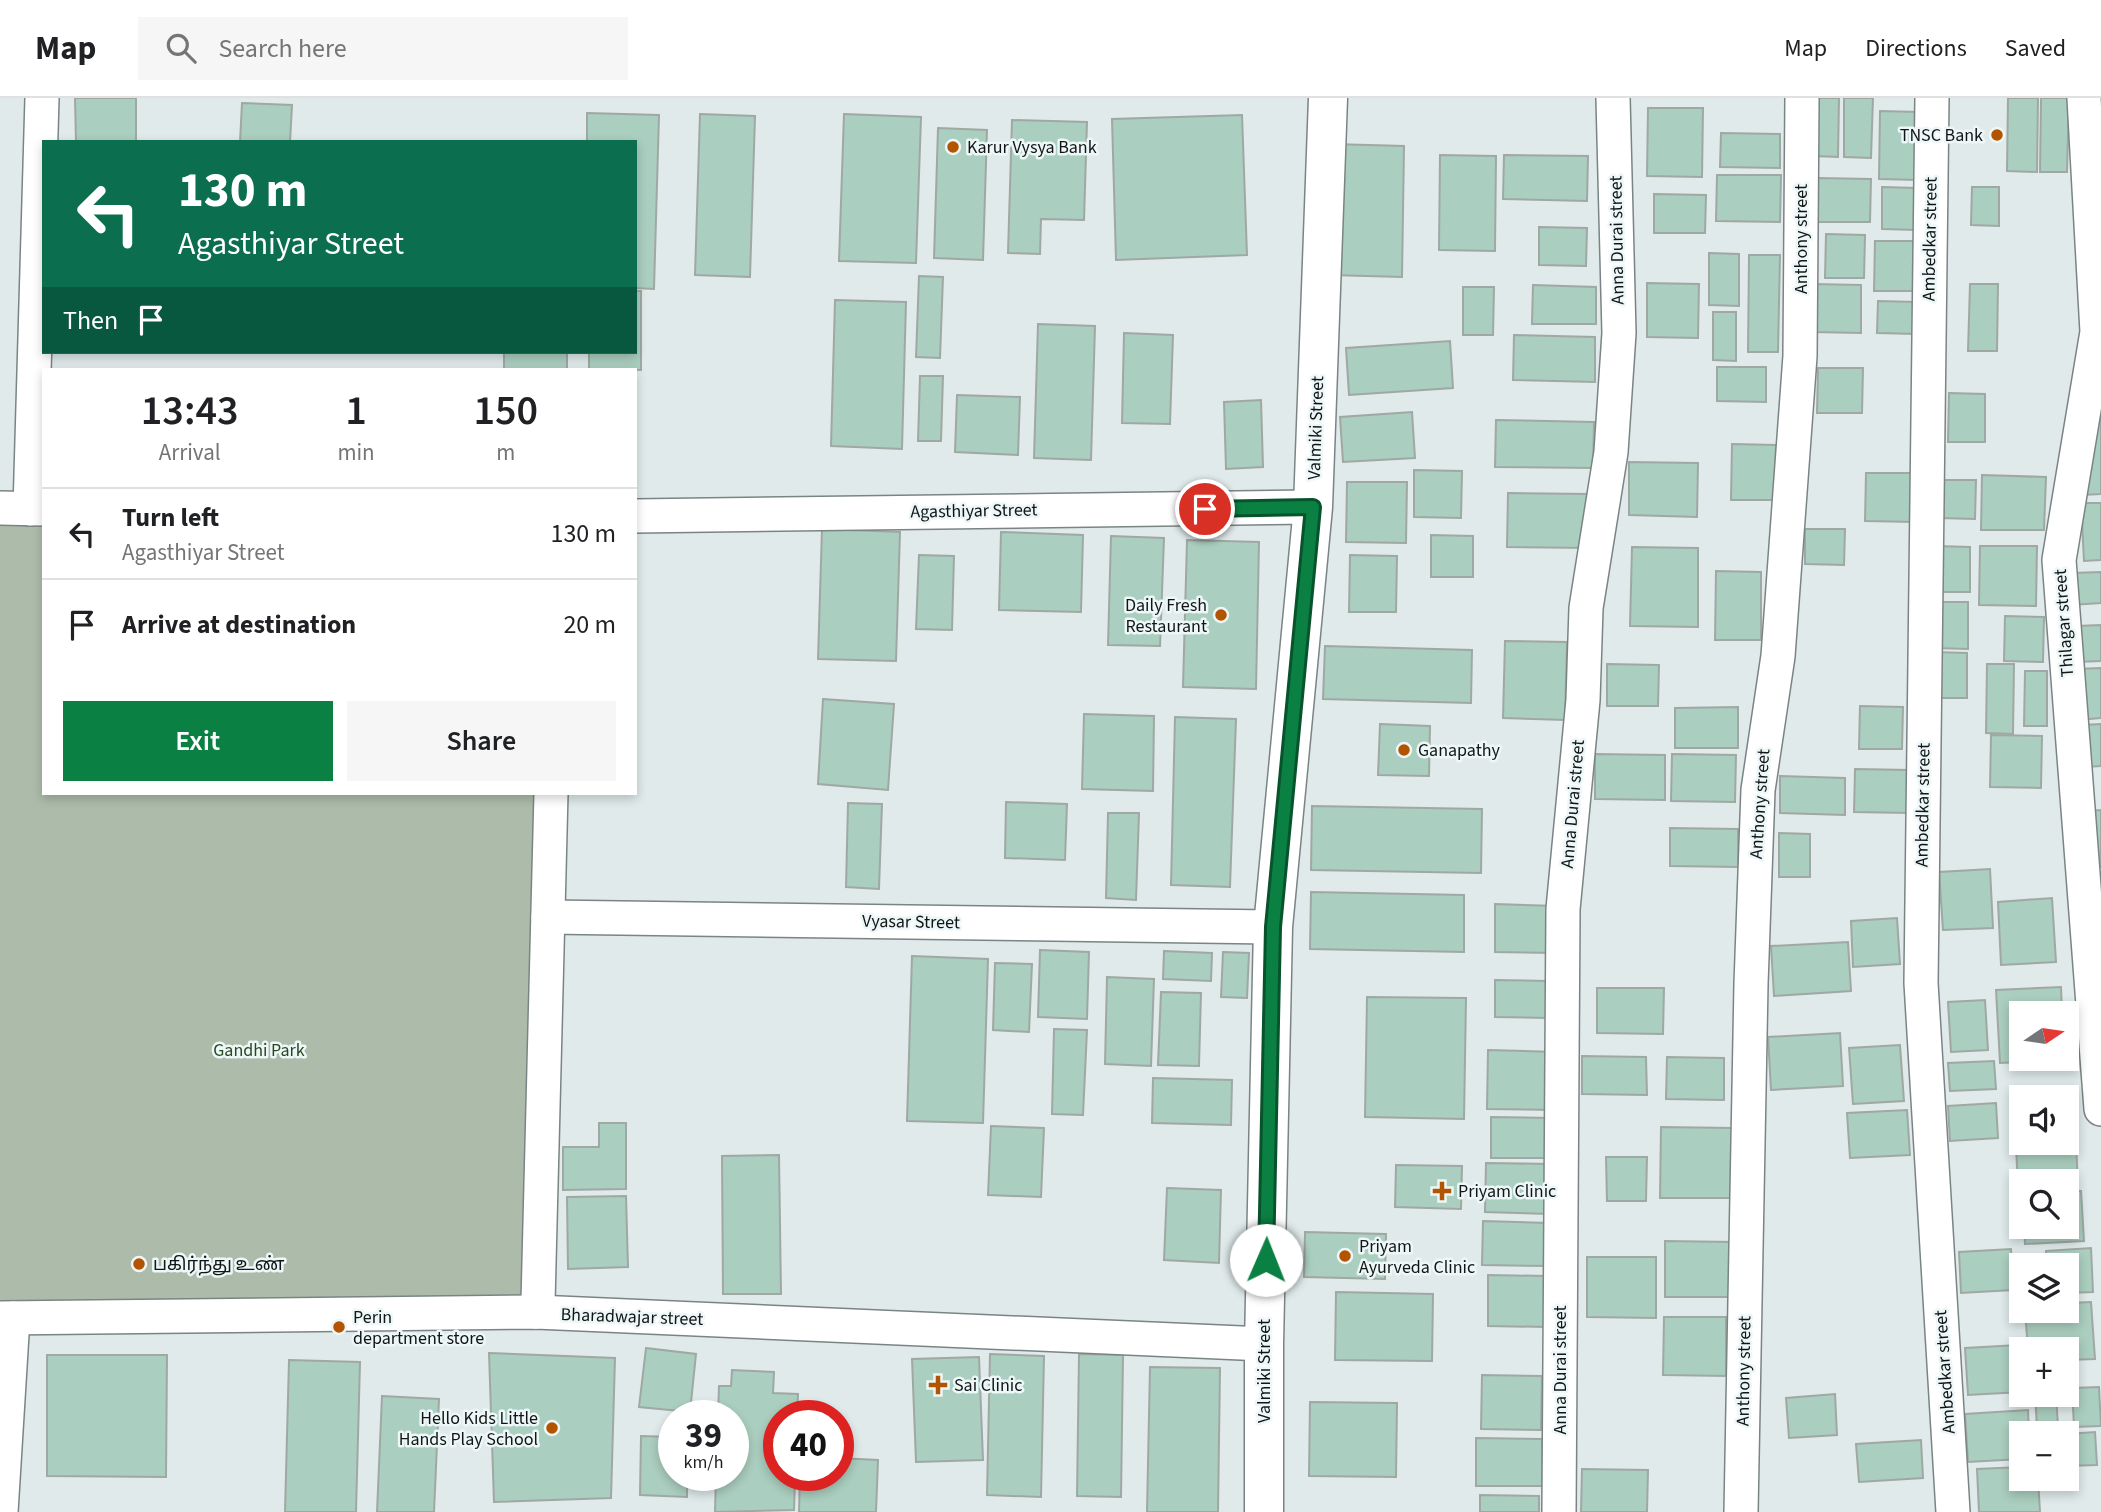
<!DOCTYPE html>
<meta charset="utf-8">
<style>
body{margin:0;font-family:"Source Sans 3","Noto Sans Tamil",sans-serif;background:#f6f6f6;color:#202124;height:100vh;display:flex;flex-direction:column;font-size:26px;white-space:nowrap}
*{box-sizing:border-box;margin:0}
p{font-size:23px;color:#757577}
.icon{flex:none;width:38px;height:38px;fill:none;stroke:currentColor;stroke-width:2;stroke-linecap:round;stroke-linejoin:round}
.map{position:relative;flex:1;overflow:hidden}
.drawer{position:absolute;left:42px;top:270px;width:595px;height:427px;display:flex;flex-direction:column;background:#fff;border-radius:0px;box-shadow:0 4px 10px #0003}
.drawer>*{flex:none}
.guide{position:absolute;left:42px;top:42px;width:595px;height:214px;border-radius:0px;box-shadow:0 4px 10px #0003;background:#0b6e4f;color:#fff;overflow:hidden}
.needle{width:46px;rotate:77deg}
.buttons{position:absolute;left:2009px;top:903px;display:grid;gap:14px}
.buttons a{display:grid;place-items:center;width:70px;height:70px;border-radius:0px;background:#fff;box-shadow:0 4px 10px #0003;font-size:35px}
.speed{position:absolute;left:658px;top:1302px;display:flex;gap:14px;font-size:35px;font-weight:700;text-align:center}
.speed>*{display:grid;place-content:center;width:91px;height:91px;border-radius:50%;background:#fff;box-shadow:0 4px 10px #0003;line-height:1}
.speed small{font-size:18px;font-weight:400}
.speed .limit{border:10px solid #d22;background:#fff;color:#111}
.pin{position:absolute;display:grid;place-items:center;width:60px;height:60px;color:#fff;margin:-30px;border:4px solid #fff;border-radius:50%;box-shadow:0 2px 7px #0007}
.me{position:absolute;width:77px;margin:-38px;rotate:1deg;stroke-linejoin:round;filter:drop-shadow(0 0 5px #0008)}
.turn{display:flex;align-items:center;gap:24px;height:147px;padding:0 21px;font-size:32px}
.turn .icon{width:91px;height:91px;stroke-width:2.5}
.turn b{display:block;font-size:49px;line-height:60px}
.then{display:flex;align-items:center;height:66px;padding:0 21px;background:#0003;gap:14px;font-size:26px}
.eta{display:flex;justify-content:space-evenly;align-items:center;height:119px;text-align:center}
.eta b{font-size:42px;font-weight:600;line-height:49px}
.primary-button{display:flex;gap:14px;margin-top:auto;padding:14px 21px}
.primary-button a{flex:1;height:80px;border-radius:0px;background:#0b8043;color:#fff;font-size:28px;font-weight:600;line-height:80px;text-align:center}
.primary-button a+a{background:#f6f6f6;color:#202124}
ul{padding:0;list-style:none}
li{display:flex;align-items:center;gap:21px;height:91px;padding:0 21px;border-top:2px solid #e0e0e0}
li div{flex:1}
li b{display:block;font-size:26px}
li em{font-style:normal}
header{display:flex;align-items:center;gap:42px;box-sizing:border-box;height:98px;padding:0 35px;background:#fff;border-bottom:2px solid #e0e0e0}
header strong{font-size:33px}
nav{display:flex;gap:38px;margin-inline-start:auto;font-size:24px}
.search{width:490px;height:63px;background:#f6f6f6;display:flex;align-items:center;gap:18px;box-sizing:border-box;padding:0 24px;border-radius:0px;color:#757577;font-size:26px}
.map>svg:first-child{display:block}
.green{fill:#adbcaa}
.building{fill:#aacebf;stroke:#a0a8a4;stroke-width:2}
.lines{fill:none;stroke-linecap:round;stroke-linejoin:round}
.minor-casing{stroke:#7b8484;stroke-width:36}
.tertiary-casing{stroke:#7b8484;stroke-width:41}
.minor{stroke:#fff;stroke-width:33}
.tertiary{stroke:#fff;stroke-width:38}
.route-casing{stroke:#07532c;stroke-width:18}
.route{stroke:#0b8043;stroke-width:12}
.poi-dot{fill:#b25400;stroke:#edf7f7;stroke-width:2.5}
.labels{text-anchor:middle;dominant-baseline:central;stroke-width:5;stroke-linejoin:round;paint-order:stroke}
.poi-label{font-size:18px;fill:#111515;stroke:#edf7f7;text-anchor:start}
.street-label{font-size:18px;fill:#111515;stroke:#edf7f7}
.park-label{font-size:18px;fill:#294821;stroke:#edf7f7}
</style>
<header>
<strong>Map</strong>
<div class="search"><svg class="icon" aria-label="search" viewBox="0 0 24 24"><circle cx="10" cy="10" r="6"/><path d="M15 15l6 6"/></svg>Search here</div>
<nav><a>Map</a><a>Directions</a><a>Saved</a></nav>
</header>
<div class="map">
<svg width="2101" height="1414" viewBox="0 0 2101 1414">
<rect width="100%" height="100%" fill="#e0eaea"/>
<polygon class="green" points="0,410 44,411 44,695 537,695 538,1204 0,1216"/>
<g class="building">
<polygon points="75,0 136,0 136,44 76,44"/>
<polygon points="1814,0 1839,0 1838,59 1813,58"/>
<polygon points="1844,0 1873,0 1871,60 1844,59"/>
<polygon points="2008,0 2038,0 2037,74 2007,73"/>
<polygon points="2041,0 2069,0 2067,74 2040,74"/>
<polygon points="242,5 292,7 290,44 240,44"/>
<polygon points="1648,10 1703,10 1702,79 1647,78"/>
<polygon points="1880,13 1920,14 1919,82 1879,81"/>
<polygon points="587,15 659,17 654,191 635,190 635,44 587,44"/>
<polygon points="700,16 755,18 750,179 695,177"/>
<polygon points="844,16 921,19 916,165 839,163"/>
<polygon points="1242,17 1247,157 1116,162 1112,21"/>
<polygon points="1012,22 1087,24 1084,122 1041,121 1040,156 1008,155"/>
<polygon points="938,30 987,32 983,162 934,160"/>
<polygon points="1721,35 1780,36 1780,70 1720,69"/>
<polygon points="1332,46 1404,48 1402,179 1330,177"/>
<polygon points="1440,57 1496,58 1495,153 1439,152"/>
<polygon points="1504,57 1588,58 1587,103 1503,101"/>
<polygon points="1717,77 1781,77 1780,124 1716,123"/>
<polygon points="1817,80 1871,81 1870,124 1817,124"/>
<polygon points="1882,89 1917,90 1917,132 1882,131"/>
<polygon points="1972,89 1999,89 1999,128 1971,127"/>
<polygon points="1654,96 1706,97 1705,135 1654,135"/>
<polygon points="1539,129 1587,130 1586,168 1539,167"/>
<polygon points="1826,136 1865,137 1864,180 1825,180"/>
<polygon points="1875,143 1921,143 1920,193 1874,193"/>
<polygon points="1709,155 1739,156 1739,208 1709,207"/>
<polygon points="1749,157 1780,157 1778,254 1748,254"/>
<polygon points="919,178 943,179 940,260 916,259"/>
<polygon points="1647,185 1699,186 1698,240 1647,239"/>
<polygon points="1813,186 1861,187 1861,235 1813,234"/>
<polygon points="1970,186 1998,186 1997,253 1968,253"/>
<polygon points="1533,187 1596,189 1596,226 1532,226"/>
<polygon points="1463,189 1494,189 1493,237 1463,237"/>
<polygon points="635,193 641,193 641,272 589,271 589,254 635,254"/>
<polygon points="835,202 906,204 902,351 831,348"/>
<polygon points="1878,203 1917,204 1916,236 1877,235"/>
<polygon points="1713,214 1736,214 1736,263 1713,262"/>
<polygon points="1038,226 1095,228 1091,362 1034,360"/>
<polygon points="1124,235 1173,237 1170,326 1122,325"/>
<polygon points="1514,237 1595,239 1595,284 1513,282"/>
<polygon points="1450,243 1453,290 1349,297 1346,250"/>
<rect x="504" y="254" width="63" height="17"/>
<polygon points="1717,269 1766,269 1766,304 1717,303"/>
<polygon points="1818,270 1863,270 1862,315 1817,315"/>
<polygon points="920,278 943,278 941,343 918,343"/>
<polygon points="1949,295 1985,296 1985,344 1948,344"/>
<polygon points="957,297 1020,299 1018,357 955,354"/>
<polygon points="1261,302 1263,369 1226,371 1224,304"/>
<polygon points="1412,314 1415,360 1343,364 1340,319"/>
<polygon points="2097,315 2101,315 2101,396 2083,397"/>
<polygon points="1496,322 1594,324 1593,370 1495,369"/>
<polygon points="1732,346 1776,347 1775,402 1731,402"/>
<polygon points="1629,364 1698,365 1697,419 1629,417"/>
<polygon points="1414,372 1462,373 1461,420 1414,419"/>
<polygon points="1866,375 1915,375 1915,424 1865,423"/>
<polygon points="1982,377 2046,379 2044,432 1981,432"/>
<polygon points="1938,382 1976,382 1975,421 1938,420"/>
<polygon points="1347,384 1407,384 1406,445 1346,444"/>
<polygon points="1508,395 1590,396 1590,450 1507,449"/>
<polygon points="2081,405 2101,405 2101,462 2084,463"/>
<polygon points="822,431 900,434 896,563 818,561"/>
<polygon points="1805,431 1845,431 1844,467 1805,466"/>
<polygon points="1001,434 1083,437 1081,514 999,512"/>
<polygon points="1431,437 1473,438 1473,479 1431,479"/>
<polygon points="1111,438 1164,440 1160,548 1108,547"/>
<polygon points="1187,442 1259,444 1256,591 1183,589"/>
<polygon points="1936,448 1970,449 1970,494 1935,494"/>
<polygon points="1980,448 2037,448 2036,508 1979,507"/>
<polygon points="1632,449 1698,450 1698,529 1630,528"/>
<polygon points="919,457 954,458 952,532 916,531"/>
<polygon points="1350,457 1397,458 1396,514 1349,514"/>
<polygon points="1716,473 1761,474 1761,542 1715,542"/>
<polygon points="2101,474 2101,505 2072,507 2071,475"/>
<polygon points="1934,504 1968,504 1968,551 1933,550"/>
<polygon points="2005,518 2044,519 2043,564 2004,563"/>
<polygon points="2101,527 2101,563 2078,564 2077,528"/>
<polygon points="1505,543 1567,544 1565,622 1503,620"/>
<polygon points="1325,548 1472,552 1471,605 1323,601"/>
<polygon points="1933,554 1967,555 1967,600 1932,600"/>
<polygon points="1607,566 1659,567 1658,608 1607,608"/>
<polygon points="1987,566 2014,566 2013,636 1986,635"/>
<polygon points="2101,570 2101,620 2079,622 2076,571"/>
<polygon points="2025,573 2047,573 2047,628 2024,628"/>
<polygon points="823,601 894,606 888,692 818,686"/>
<polygon points="1860,608 1903,609 1902,651 1859,651"/>
<polygon points="1738,609 1738,650 1675,650 1675,610"/>
<polygon points="1084,616 1154,618 1153,693 1082,691"/>
<polygon points="1175,619 1236,621 1230,789 1171,787"/>
<polygon points="1380,626 1430,628 1429,678 1378,677"/>
<polygon points="2101,626 2101,668 2086,669 2083,627"/>
<polygon points="1991,637 2042,638 2041,690 1990,689"/>
<polygon points="1595,656 1665,657 1665,702 1595,701"/>
<polygon points="1672,656 1736,657 1735,704 1671,703"/>
<polygon points="1855,671 1910,672 1910,715 1854,714"/>
<polygon points="1780,678 1845,680 1845,717 1780,715"/>
<polygon points="1006,704 1067,706 1065,762 1005,760"/>
<polygon points="848,705 882,706 879,791 846,789"/>
<polygon points="1312,708 1482,711 1481,775 1311,772"/>
<polygon points="2101,712 2101,769 2092,769 2088,713"/>
<polygon points="1108,715 1139,715 1136,802 1106,800"/>
<polygon points="1670,730 1738,731 1738,769 1670,768"/>
<polygon points="1779,735 1810,736 1810,779 1779,779"/>
<polygon points="1990,771 1993,830 1943,832 1939,774"/>
<polygon points="1311,794 1464,797 1464,854 1310,851"/>
<polygon points="2052,800 2056,864 2001,867 1998,804"/>
<polygon points="1495,806 1556,808 1555,855 1495,854"/>
<polygon points="1897,820 1900,866 1853,869 1851,823"/>
<polygon points="1848,844 1851,893 1774,898 1771,848"/>
<polygon points="1040,852 1089,854 1087,921 1038,919"/>
<polygon points="1164,853 1212,855 1211,883 1163,881"/>
<polygon points="1223,854 1249,855 1247,900 1221,899"/>
<polygon points="912,858 988,861 983,1025 907,1023"/>
<polygon points="995,865 1032,866 1029,934 993,932"/>
<polygon points="1107,879 1154,881 1151,968 1105,966"/>
<polygon points="1495,882 1548,883 1547,920 1495,919"/>
<polygon points="2061,889 2062,915 2021,915 2021,961 2065,962 2000,965 1996,892"/>
<polygon points="1597,890 1664,890 1663,936 1597,935"/>
<polygon points="1161,894 1201,895 1199,968 1158,967"/>
<polygon points="1367,899 1466,900 1464,1021 1365,1019"/>
<polygon points="1985,902 1988,952 1951,954 1948,904"/>
<polygon points="1054,931 1087,932 1083,1017 1052,1016"/>
<polygon points="1840,935 1843,988 1771,992 1768,939"/>
<polygon points="1900,947 1904,1003 1853,1006 1849,950"/>
<polygon points="1488,952 1556,954 1556,1012 1487,1011"/>
<polygon points="1582,958 1646,959 1647,997 1582,996"/>
<polygon points="1667,959 1724,960 1724,1002 1666,1001"/>
<polygon points="1994,963 1996,991 1950,993 1948,965"/>
<polygon points="1153,980 1232,982 1231,1027 1152,1025"/>
<polygon points="1996,1005 1998,1040 1950,1043 1948,1008"/>
<polygon points="1907,1012 1910,1057 1850,1060 1847,1015"/>
<polygon points="1491,1019 1552,1020 1551,1060 1491,1060"/>
<polygon points="2067,1024 2075,1024 2078,1087 2067,1087 2067,1083 2021,1083 2021,1090 2018,1090 2015,1027 2021,1027 2021,1045 2067,1045"/>
<polygon points="599,1025 626,1025 626,1091 563,1092 563,1049 599,1049"/>
<polygon points="991,1028 1044,1030 1041,1099 988,1097"/>
<polygon points="1661,1029 1734,1030 1734,1100 1660,1100"/>
<polygon points="779,1057 781,1196 723,1196 722,1058"/>
<polygon points="1606,1059 1647,1059 1646,1103 1607,1103"/>
<polygon points="1486,1065 1550,1066 1550,1116 1485,1114"/>
<polygon points="1396,1067 1462,1068 1461,1111 1395,1109"/>
<polygon points="1167,1090 1221,1092 1219,1165 1164,1162"/>
<polygon points="2067,1093 2081,1093 2084,1143 2025,1146 2024,1129 2067,1129"/>
<polygon points="626,1098 628,1169 568,1171 567,1099"/>
<polygon points="1483,1123 1548,1125 1548,1168 1482,1167"/>
<polygon points="1305,1134 1386,1136 1385,1181 1304,1179"/>
<polygon points="1665,1143 1734,1144 1734,1199 1665,1199"/>
<polygon points="2091,1150 2093,1194 2067,1195 2067,1167 2047,1167 2046,1153"/>
<polygon points="2011,1151 2013,1192 1961,1195 1959,1154"/>
<polygon points="1587,1159 1656,1159 1656,1220 1587,1219"/>
<polygon points="1488,1177 1547,1178 1546,1229 1488,1228"/>
<polygon points="1336,1194 1433,1196 1432,1263 1335,1262"/>
<polygon points="2091,1204 2095,1261 2067,1262 2067,1251 2028,1251 2025,1213 2067,1213 2067,1205"/>
<polygon points="1664,1219 1726,1219 1726,1278 1663,1277"/>
<polygon points="2018,1247 2021,1294 1968,1297 1965,1250"/>
<polygon points="646,1250 696,1256 690,1314 639,1309"/>
<polygon points="489,1255 615,1260 611,1400 494,1404"/>
<polygon points="990,1256 1044,1258 1041,1399 987,1397"/>
<polygon points="1079,1256 1123,1257 1121,1399 1077,1398"/>
<polygon points="47,1257 167,1257 166,1379 47,1378"/>
<polygon points="979,1259 983,1362 916,1364 912,1261"/>
<polygon points="289,1262 360,1264 356,1414 285,1414"/>
<polygon points="1150,1269 1220,1270 1218,1414 1147,1414"/>
<polygon points="732,1272 774,1274 773,1295 798,1296 797,1318 779,1318 778,1380 795,1380 794,1412 715,1414 716,1377 733,1377 733,1318 718,1318 719,1288 731,1288"/>
<polygon points="1482,1277 1542,1278 1541,1332 1481,1331"/>
<polygon points="2099,1289 2101,1328 2074,1329 2072,1290"/>
<polygon points="1835,1296 1837,1337 1789,1340 1786,1300"/>
<polygon points="2035,1297 2056,1297 2058,1328 2037,1329"/>
<polygon points="382,1298 439,1301 434,1414 377,1414"/>
<polygon points="1310,1304 1397,1305 1396,1379 1309,1378"/>
<polygon points="2028,1312 2029,1335 2021,1335 2021,1361 1968,1364 1965,1316"/>
<polygon points="2095,1334 2097,1367 2067,1368 2067,1336"/>
<polygon points="641,1338 674,1339 674,1377 687,1377 687,1399 640,1397"/>
<polygon points="1476,1340 1542,1341 1542,1388 1476,1388"/>
<polygon points="1921,1342 1923,1380 1859,1384 1856,1346"/>
<polygon points="838,1360 878,1362 876,1414 799,1414 800,1377 838,1377"/>
<polygon points="2021,1369 2021,1381 2038,1381 2040,1414 1979,1414 1977,1371"/>
<polygon points="1582,1371 1648,1372 1647,1414 1581,1414"/>
<polygon points="1480,1397 1539,1398 1539,1414 1480,1414"/>
</g>
<g class="lines">
<g class="minor-casing">
<g id="minor">
<polyline points="1932,0 1921,885 1953,1414"/>
<polyline points="2084,0 2097,234 2059,462 2101,1011"/>
<polyline points="0,410 44,411"/>
<polyline points="30,411 42,0"/>
<polyline points="635,418 1313,409"/>
<polyline points="548,819 1273,829"/>
<polyline points="536,1214 538,1204 551,695"/>
<polyline points="0,1220 536,1214 1264,1246"/>
<polyline points="1,1414 13,1220"/>
<polyline points="1559,1414 1563,811 1583,602 1586,510 1611,354 1619,235 1613,0"/>
<polyline points="1741,1414 1751,886 1758,692 1778,558 1800,258 1802,0"/>
</g>
</g>
<g class="tertiary-casing">
<polyline id="tertiary" points="1264,1414 1264,1246 1273,829 1313,409 1328,0"/>
</g>
<use href="#minor" class="minor"/>
<use href="#tertiary" class="tertiary"/>
</g>
<g class="lines">
<g class="route-casing">
<polyline id="route" points="1205,411 1313,409 1273,829 1266,1162"/>
</g>
<use href="#route" class="route"/>
</g>
<g class="poi-dot">
<circle cx="1997" cy="37" r="7"/>
<circle cx="953" cy="49" r="7"/>
<circle cx="1221" cy="517" r="7"/>
<circle cx="1404" cy="652" r="7"/>
<path d="M1438.5 1082.5h7v7h7v7h-7v7h-7v-7h-7v-7h7z"/>
<circle cx="1345" cy="1158" r="7"/>
<circle cx="139" cy="1166" r="7"/>
<circle cx="339" cy="1229" r="7"/>
<path d="M934.5 1276.5h7v7h7v7h-7v7h-7v-7h-7v-7h7z"/>
<circle cx="552" cy="1330" r="7"/>
</g>
<g class="labels">
<g class="poi-label">
<text x="1983" y="37" text-anchor="end">TNSC Bank</text>
<text x="967" y="49">Karur Vysya Bank</text>
<text x="1207" y="507" text-anchor="end">Daily Fresh<tspan x="1207" dy="21">Restaurant</tspan></text>
<text x="1418" y="652">Ganapathy</text>
<text x="1458" y="1093">Priyam Clinic</text>
<text x="1359" y="1148">Priyam<tspan x="1359" dy="21">Ayurveda Clinic</tspan></text>
<text x="153" y="1166">பகிர்ந்து உண்</text>
<text x="353" y="1219">Perin<tspan x="353" dy="21">department store</tspan></text>
<text x="954" y="1287">Sai Clinic</text>
<text x="538" y="1320" text-anchor="end">Hello Kids Little<tspan x="538" dy="21">Hands Play School</tspan></text>
</g>
<g class="street-label">
<text transform="translate(1801 141) rotate(-90)">Anthony street</text>
<text transform="translate(1930 141) rotate(-89)">Ambedkar street</text>
<text transform="translate(1617 142) rotate(-91)">Anna Durai street</text>
<text transform="translate(1316 330) rotate(-88)">Valmiki Street</text>
<text transform="translate(974 413) rotate(-1)">Agasthiyar Street</text>
<text transform="translate(2064 525) rotate(-94)">Thilagar street</text>
<text transform="translate(1573 706) rotate(-85)">Anna Durai street</text>
<text transform="translate(1760 706) rotate(-86)">Anthony street</text>
<text transform="translate(1923 707) rotate(-89)">Ambedkar street</text>
<text transform="translate(911 824) rotate(1)">Vyasar Street</text>
<text transform="translate(632 1219) rotate(2)">Bharadwajar street</text>
<text transform="translate(1560 1272) rotate(-90)">Anna Durai street</text>
<text transform="translate(1264 1273) rotate(-90)">Valmiki Street</text>
<text transform="translate(1744 1273) rotate(-89)">Anthony street</text>
<text transform="translate(1945 1274) rotate(-94)">Ambedkar street</text>
</g>
<g class="park-label">
<text x="259" y="952">Gandhi Park</text>
</g>
</g>
</svg>
<div class="buttons">
<a><svg class="needle" viewBox="-14 -14 28 28"><path d="M0-13l5 13h-10z" fill="#e53935"/><path d="M0 13l5-13h-10z" fill="#757577"/></svg></a>
<a><svg class="icon" aria-label="sound" viewBox="0 0 24 24"><path d="M4 9h4l5-4v14l-5-4H4zM17 9q2 3 0 6"/></svg></a>
<a><svg class="icon" aria-label="search" viewBox="0 0 24 24"><circle cx="10" cy="10" r="6"/><path d="M15 15l6 6"/></svg></a>
<a><svg class="icon" aria-label="layers" viewBox="0 0 24 24"><path d="M12 4l9 5-9 5-9-5zM3 14l9 5 9-5"/></svg></a>
<a>+</a>
<a>−</a>
</div>
<div class="speed"><div>39<small>km/h</small></div><div class="limit">40</div></div>
<div class="pin" style="left:1205px;top:411px;background:#d93025"><svg class="icon" aria-label="arrive" viewBox="0 0 24 24"><path d="M6 21V4h12l-3 4 3 4H6"/></svg></div>
<svg class="me" style="left:1266px;top:1162px" viewBox="-20 -20 40 40"><circle r="19" fill="#fff"/><path d="M0-13L10 11 0 6-10 11z" fill="#0b8043"/></svg>
<div class="guide">
<div class="turn"><svg class="icon" aria-label="left" viewBox="0 0 24 24"><path d="M17 20v-9H6M10 6l-5 5 5 5"/></svg><div><b>130 m</b>Agasthiyar Street</div></div>
<div class="then">Then<svg class="icon" aria-label="arrive" viewBox="0 0 24 24"><path d="M6 21V4h12l-3 4 3 4H6"/></svg></div>
</div>
<section class="drawer">
<div class="eta">
<div><b>13:43</b><p>Arrival</p></div>
<div><b>1</b><p>min</p></div>
<div><b>150</b><p>m</p></div>
</div>
<ul>
<li><svg class="icon" aria-label="left" viewBox="0 0 24 24"><path d="M17 20v-9H6M10 6l-5 5 5 5"/></svg><div><b>Turn left</b><p>Agasthiyar Street</p></div><em>130 m</em></li>
<li><svg class="icon" aria-label="arrive" viewBox="0 0 24 24"><path d="M6 21V4h12l-3 4 3 4H6"/></svg><div><b>Arrive at destination</b></div><em>20 m</em></li>
</ul>
<div class="primary-button"><a>Exit</a><a>Share</a></div>
</section>
</div>
